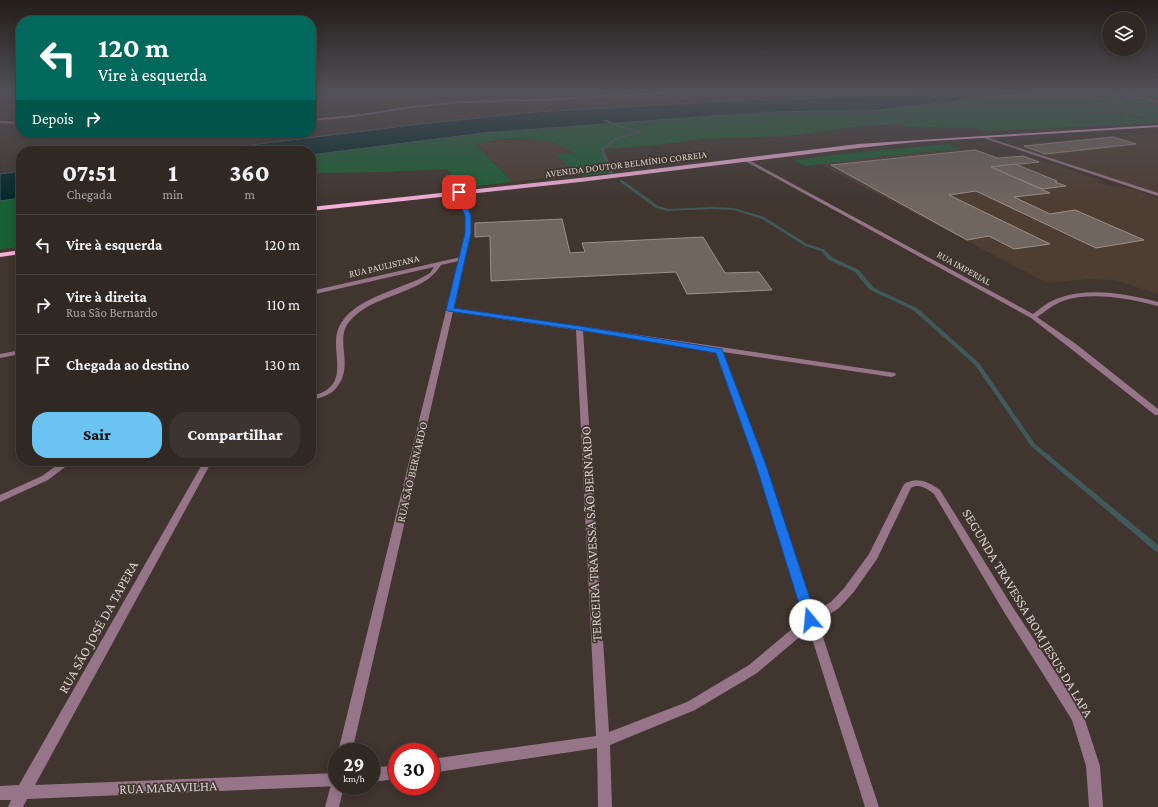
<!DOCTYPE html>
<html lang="pt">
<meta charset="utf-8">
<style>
body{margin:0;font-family:"Crimson Pro",serif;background:#3c3430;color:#f1f3f6;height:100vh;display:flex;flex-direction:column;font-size:15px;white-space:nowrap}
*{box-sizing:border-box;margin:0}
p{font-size:13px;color:#a8a6a6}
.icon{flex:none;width:22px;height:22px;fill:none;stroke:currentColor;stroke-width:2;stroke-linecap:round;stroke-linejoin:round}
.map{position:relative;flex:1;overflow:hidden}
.sheet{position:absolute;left:16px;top:146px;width:300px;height:320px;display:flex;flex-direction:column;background:#302823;border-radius:16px;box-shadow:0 2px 10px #0003,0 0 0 1px #4b4441}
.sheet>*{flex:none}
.hud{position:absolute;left:16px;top:16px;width:300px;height:122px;border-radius:16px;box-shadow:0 2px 10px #0003,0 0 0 1px #4b4441;background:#00695c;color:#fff;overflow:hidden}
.buttons{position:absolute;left:1102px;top:12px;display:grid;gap:8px}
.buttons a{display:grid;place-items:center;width:44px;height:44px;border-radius:50%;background:#302823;box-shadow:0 2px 10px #0003,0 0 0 1px #4b4441;font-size:20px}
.speed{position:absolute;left:328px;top:743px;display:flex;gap:8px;font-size:20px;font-weight:700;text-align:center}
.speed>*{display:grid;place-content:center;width:52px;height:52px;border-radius:50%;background:#302823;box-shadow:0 2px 10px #0003,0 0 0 1px #4b4441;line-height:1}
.speed small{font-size:10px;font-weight:400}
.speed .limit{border:6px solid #d22;background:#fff;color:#111}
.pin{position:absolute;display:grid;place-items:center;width:34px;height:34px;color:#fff;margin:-17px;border-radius:8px;box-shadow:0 2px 6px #0006}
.me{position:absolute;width:44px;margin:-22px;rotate:343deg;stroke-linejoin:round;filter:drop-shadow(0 0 3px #0008)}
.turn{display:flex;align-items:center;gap:14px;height:84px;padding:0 16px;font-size:18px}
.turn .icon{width:52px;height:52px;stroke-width:2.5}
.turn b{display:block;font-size:28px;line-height:34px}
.then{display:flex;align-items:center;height:38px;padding:0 16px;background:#0003;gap:8px;font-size:15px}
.eta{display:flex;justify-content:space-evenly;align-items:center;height:68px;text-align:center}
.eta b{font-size:24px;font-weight:800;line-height:28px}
.button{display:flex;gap:8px;margin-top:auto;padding:8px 16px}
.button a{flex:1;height:46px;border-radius:16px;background:#6ac3f1;color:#111;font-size:16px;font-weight:800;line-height:46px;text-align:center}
.button a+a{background:#3c3430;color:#f1f3f6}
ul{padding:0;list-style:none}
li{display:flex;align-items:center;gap:12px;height:60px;padding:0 16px;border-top:1px solid #4b4441}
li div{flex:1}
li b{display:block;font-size:15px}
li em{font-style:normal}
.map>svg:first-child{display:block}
.built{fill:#4e3d33}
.green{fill:#1a6035}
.water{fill:#00282a;stroke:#405a5b}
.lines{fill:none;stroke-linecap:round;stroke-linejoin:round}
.stream{fill:#405a5b;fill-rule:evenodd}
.building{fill:#71665f;stroke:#9d9089}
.minor{fill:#967589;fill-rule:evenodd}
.tertiary{fill:#967589;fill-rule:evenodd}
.primary{fill:#f3b0da;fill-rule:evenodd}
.route{fill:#1a73e8;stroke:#114b97}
.labels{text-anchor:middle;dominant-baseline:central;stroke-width:3.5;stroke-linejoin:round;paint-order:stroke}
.far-street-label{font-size:10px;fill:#d7d0cc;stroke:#40352f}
.street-label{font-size:12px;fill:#d7d0cc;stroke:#40352f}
.near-street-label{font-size:14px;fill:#d7d0cc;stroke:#40352f}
</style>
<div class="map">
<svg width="1158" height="807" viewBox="0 0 1158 807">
<rect width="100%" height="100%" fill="#40352f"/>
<g class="built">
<polygon points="1158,134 1158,193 1013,145 1102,137"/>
<polygon points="515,139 538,140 562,145 576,153 555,156 578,174 512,182 476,143"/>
<polygon points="976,149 1002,159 1029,156 1103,181 1097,183 1133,189 1158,198 1158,294 1114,280 1090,279 1047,283 820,164 885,156"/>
</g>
<g class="green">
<path d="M1042,91H1108L1158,103V123L984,131L977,128L906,127L900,124L861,126L787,136L703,139L648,146L603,149L611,173L580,176L555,155L575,153C552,136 502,136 476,144L512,182L467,187L454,178L447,169L383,172L311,173V155L483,133L711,116L770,112L878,110Z"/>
<polygon points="1122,91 1158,91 1158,100"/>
<polygon points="950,144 962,149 885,156 807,166 793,161 849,153"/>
<polygon points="21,198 21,247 0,249 0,201"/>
</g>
<g class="water">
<polygon points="931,91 1042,91 878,110 770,112 711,116 483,133 311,155 311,151 203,151 420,124 535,112 750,100 898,95"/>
<polygon points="21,171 21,198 0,201 0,174"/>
</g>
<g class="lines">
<g class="stream">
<polygon points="1052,91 1064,91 1063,92"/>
<polygon points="1070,91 1073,91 1072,92 1093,97 1112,98 1124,103 1116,105 1117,108 1141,113 1158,120 1158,122 1139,115 1115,110 1114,104 1120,103 1112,100 1093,99 1069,93"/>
<polygon points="604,119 628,128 641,130 641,133 618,139 604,149 613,173 611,174 609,173 600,149 616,137 639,131 627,130 603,121"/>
<polygon points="620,180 622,180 658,206 668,209 712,207 734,208 764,217 807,244 823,249 833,258 859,270 874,288 917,308 979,363 1035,444 1158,545 1158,552 1155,551 1031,446 975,365 913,310 870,290 855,272 829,260 821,251 805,246 762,219 734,210 712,209 667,211 656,208 620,182"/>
</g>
</g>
<g class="building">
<polygon points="1113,137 1136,144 1045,154 1024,146"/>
<polygon points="975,150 998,158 1023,156 1039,162 991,167 1050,193 1014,197 1050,214 1075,210 1144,240 1096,248 976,191 949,195 1050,244 1014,249 989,236 967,240 831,165"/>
<polygon points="1015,164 1057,181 1055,182 1066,186 1042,189 991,167"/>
<polygon points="562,219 570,253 585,252 582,243 703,237 725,273 759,272 772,290 687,294 676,272 491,281 490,236 475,237 475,223"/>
</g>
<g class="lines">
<g class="minor">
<polygon points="687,91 710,91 539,101 462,103 412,108 355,117 311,121 311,119 355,115 412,106 462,101 539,99"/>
<polygon points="0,121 21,122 21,124 0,123"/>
<path d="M747,159L1033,314C1041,308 1049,301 1059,298C1090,287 1127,294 1158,302V306C1130,299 1091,291 1063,301C1054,304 1046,311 1037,317L1076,344L1158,409V415H1155L1070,348L1031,318L745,161V160Z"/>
<path d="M461,257L463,258V260L441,265C424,295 372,293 349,322C334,340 355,365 337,387C331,395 321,398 311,400V396C355,387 328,350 339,327C352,299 398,290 423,277L430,273L434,267L311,295V291Z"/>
<path d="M450,308L579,326L895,373L896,375L892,377L723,352L765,465L814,612L831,602L845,587L869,554L904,484C917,476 929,482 940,490L1012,606L1083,714L1100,766L1103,807H1089L1086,766L1072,720L1004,612L934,494C927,489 919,483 911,488L877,559L853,593L839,608L818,622L879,807H865L809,629L757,673L695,710L610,745L612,807H598L597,748L431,773V759L596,736L576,330L448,311L447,310ZM583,331L715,351L757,465L805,618L749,665L687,702L609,732Z"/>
<polygon points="21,350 21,354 0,358 0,354"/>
<polygon points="63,461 73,461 48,480 0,502 0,495 42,476"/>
<polygon points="204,461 212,461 35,785 337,773 337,786 339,786 27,799 23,807 8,807 11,800 0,800 0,786 19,785"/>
<polygon points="397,765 397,779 371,782 371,768"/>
</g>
<g class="tertiary">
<polygon points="1112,91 1118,91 1158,101 1158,103"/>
<polygon points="983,136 1158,193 1158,196 983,138"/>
<polygon points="457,191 461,192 471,216 471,233 352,752 338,752 465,233 465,216"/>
<polygon points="337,779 337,786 344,786 339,807 325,807 332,781"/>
</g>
<g class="primary">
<polygon points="1158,125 1158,127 915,142 858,148 580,182 311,211 311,207 580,178 858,144"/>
<polygon points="21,250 21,254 0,257 0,253"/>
</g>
</g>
<linearGradient id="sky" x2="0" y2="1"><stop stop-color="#231d1a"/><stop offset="0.45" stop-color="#535158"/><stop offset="1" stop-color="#535158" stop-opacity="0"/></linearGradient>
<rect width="1158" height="204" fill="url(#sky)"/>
<polygon class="route" points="459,191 462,192 471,216 471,233 454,308 579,326 722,349 766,465 817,620 815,624 810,626 806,624 804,620 756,465 716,353 579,330 448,311 446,310 465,233 465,216 456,192"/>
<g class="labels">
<g class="far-street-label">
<text transform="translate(626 164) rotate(-7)">AVENIDA DOUTOR BELMÍNIO CORREIA</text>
<text transform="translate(384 266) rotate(-13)">RUA PAULISTANA</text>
<text transform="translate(964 268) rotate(29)">RUA IMPERIAL</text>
</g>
<g class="street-label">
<text transform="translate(412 472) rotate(-77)">RUA SÃO BERNARDO</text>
</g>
<g class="near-street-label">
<text transform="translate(591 534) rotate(-93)">TERCEIRA TRAVESSA SÃO BERNARDO</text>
<text transform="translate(1028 613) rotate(59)">SEGUNDA TRAVESSA BOM JESUS DA LAPA</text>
<text transform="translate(98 627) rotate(-61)">RUA SÃO JOSÉ DA TAPERA</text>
<text transform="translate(168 787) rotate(-2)">RUA MARAVILHA</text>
</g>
</g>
</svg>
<div class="buttons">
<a><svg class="icon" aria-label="layers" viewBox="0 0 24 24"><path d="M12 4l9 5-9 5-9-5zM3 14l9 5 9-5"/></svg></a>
</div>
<div class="speed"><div>29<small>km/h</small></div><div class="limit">30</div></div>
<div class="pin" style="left:459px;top:192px;background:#d93025"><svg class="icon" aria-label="arrive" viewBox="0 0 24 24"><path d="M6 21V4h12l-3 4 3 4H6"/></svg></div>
<svg class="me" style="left:810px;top:620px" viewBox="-20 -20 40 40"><circle r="19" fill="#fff"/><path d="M0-13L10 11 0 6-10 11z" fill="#1a73e8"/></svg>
<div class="hud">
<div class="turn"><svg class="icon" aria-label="left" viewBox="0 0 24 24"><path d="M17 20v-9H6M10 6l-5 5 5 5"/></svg><div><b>120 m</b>Vire à esquerda</div></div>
<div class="then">Depois<svg class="icon" aria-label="right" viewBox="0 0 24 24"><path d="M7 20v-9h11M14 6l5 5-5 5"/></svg></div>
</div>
<section class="sheet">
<div class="eta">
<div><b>07:51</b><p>Chegada</p></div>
<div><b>1</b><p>min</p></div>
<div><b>360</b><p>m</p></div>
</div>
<ul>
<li><svg class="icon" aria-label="left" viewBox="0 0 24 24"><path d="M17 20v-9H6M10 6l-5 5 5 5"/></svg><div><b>Vire à esquerda</b></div><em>120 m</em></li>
<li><svg class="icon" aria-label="right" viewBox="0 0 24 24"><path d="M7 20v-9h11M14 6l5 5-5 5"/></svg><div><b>Vire à direita</b><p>Rua São Bernardo</p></div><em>110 m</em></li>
<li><svg class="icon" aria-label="arrive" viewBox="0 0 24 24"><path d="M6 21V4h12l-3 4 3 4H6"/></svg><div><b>Chegada ao destino</b></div><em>130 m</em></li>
</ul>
<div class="button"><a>Sair</a><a>Compartilhar</a></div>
</section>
</div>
